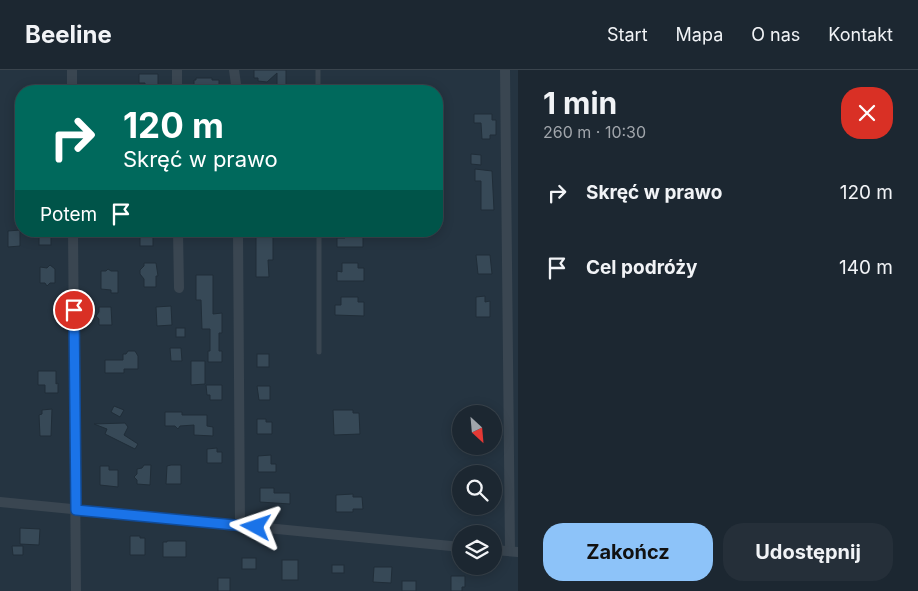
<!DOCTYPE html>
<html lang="pl">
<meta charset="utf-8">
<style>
body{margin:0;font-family:Inter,sans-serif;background:#252f39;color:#f1f3f6;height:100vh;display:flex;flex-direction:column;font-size:19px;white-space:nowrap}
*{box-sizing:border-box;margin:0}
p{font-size:16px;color:#a0a5ab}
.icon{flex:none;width:28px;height:28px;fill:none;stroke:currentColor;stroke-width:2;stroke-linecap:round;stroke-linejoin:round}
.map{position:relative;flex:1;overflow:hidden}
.drawer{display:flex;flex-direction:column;background:#1c2731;width:400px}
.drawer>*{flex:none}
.guide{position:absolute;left:15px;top:15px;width:428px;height:152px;border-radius:20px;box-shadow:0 2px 12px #0003,0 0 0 1px #3a444d;background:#00695c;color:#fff;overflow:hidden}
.needle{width:32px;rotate:154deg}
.fabs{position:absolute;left:452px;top:335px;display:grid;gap:10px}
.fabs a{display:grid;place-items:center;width:50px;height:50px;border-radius:50%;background:#1c2731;box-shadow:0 2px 12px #0003,0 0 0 1px #3a444d;font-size:25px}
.pin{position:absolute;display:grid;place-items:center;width:42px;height:42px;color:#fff;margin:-21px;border:2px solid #fff;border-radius:50%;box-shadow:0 1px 5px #0007}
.me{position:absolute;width:55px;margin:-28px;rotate:275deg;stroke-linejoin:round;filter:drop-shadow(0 0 4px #0008)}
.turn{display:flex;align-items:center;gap:18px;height:105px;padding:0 25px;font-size:22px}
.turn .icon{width:65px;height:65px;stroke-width:2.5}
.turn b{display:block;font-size:35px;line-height:42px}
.then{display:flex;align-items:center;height:48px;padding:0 25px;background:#0003;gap:10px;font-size:19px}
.round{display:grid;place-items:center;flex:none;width:52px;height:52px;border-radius:20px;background:#252f39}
.summary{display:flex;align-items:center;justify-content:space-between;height:85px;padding:0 25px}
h1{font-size:30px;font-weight:700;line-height:38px}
.button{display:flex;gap:10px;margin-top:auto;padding:10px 25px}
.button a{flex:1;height:58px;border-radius:20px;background:#8dc3f9;color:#111;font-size:20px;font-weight:700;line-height:58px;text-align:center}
.button a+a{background:#252f39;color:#f1f3f6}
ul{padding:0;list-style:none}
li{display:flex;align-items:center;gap:15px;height:75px;padding:0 25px}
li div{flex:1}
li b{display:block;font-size:19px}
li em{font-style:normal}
header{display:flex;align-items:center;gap:30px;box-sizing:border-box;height:70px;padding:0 25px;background:#1c2731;border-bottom:1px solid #3a444d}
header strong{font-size:24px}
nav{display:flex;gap:28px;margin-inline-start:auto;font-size:18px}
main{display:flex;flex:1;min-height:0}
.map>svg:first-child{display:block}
.building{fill:#374957;stroke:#202d38}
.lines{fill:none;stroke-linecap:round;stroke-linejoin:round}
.service{stroke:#3a4651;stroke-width:5}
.minor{stroke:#3a4651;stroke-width:10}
.route-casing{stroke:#114b97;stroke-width:12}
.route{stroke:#1a73e8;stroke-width:9}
</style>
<header>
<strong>Beeline</strong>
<nav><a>Start</a><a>Mapa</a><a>O nas</a><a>Kontakt</a></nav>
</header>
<main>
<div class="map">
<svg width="518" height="521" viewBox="0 0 518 521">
<rect width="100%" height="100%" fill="#253441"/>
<g class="building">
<polygon points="254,0 286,0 286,15 277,16 277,3 267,12 258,11 258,8 254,8"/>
<polygon points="139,4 158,4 158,20 145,21 145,13 139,13"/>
<polygon points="196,8 212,8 212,10 219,10 219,20 194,21 194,10 196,10"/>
<polygon points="474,44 492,44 492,50 496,50 496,65 490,65 490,69 482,69 481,53 474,53"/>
<polygon points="471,84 481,85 481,95 471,94"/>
<polygon points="475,99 492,101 494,140 481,140 481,111 475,111"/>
<polygon points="20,160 20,176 8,177 8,161"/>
<rect x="39" y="161" width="12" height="14"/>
<polygon points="345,161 358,161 358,164 363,164 363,177 337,177 337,168 345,168"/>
<rect x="140" y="162" width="13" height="14"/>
<polygon points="256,164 273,164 273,190 268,190 269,207 256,207"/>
<polygon points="476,185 490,185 492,204 478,204"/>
<polygon points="144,193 156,193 158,206 156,206 156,217 144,217 144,209 140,204 140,200 144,196"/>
<polygon points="342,193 358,193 358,198 364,198 364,211 337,211 337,201 342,202"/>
<polygon points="50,195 55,199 55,213 50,213 47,216 45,213 40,213 40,197 47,198"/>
<polygon points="108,199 111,201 118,201 118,223 111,223 111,220 101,219 101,201 106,201"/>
<polygon points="196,205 213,205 213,244 222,243 222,263 219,263 219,281 222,281 222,292 208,292 208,281 210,281 210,259 202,259 201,230 196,230"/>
<polygon points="485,226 485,232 490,231 490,247 476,247 476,227"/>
<polygon points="341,227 358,227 358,232 364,232 364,246 335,245 335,235 341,235"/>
<polygon points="171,236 172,255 157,256 156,237"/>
<polygon points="99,237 111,237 112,255 99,255 99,249 96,246 99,242"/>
<rect x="176" y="258" width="9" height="9"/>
<polygon points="170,278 181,278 182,291 171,291"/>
<polygon points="128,281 135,281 138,286 138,299 124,299 124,303 105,303 105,290 123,290 123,284 126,284"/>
<rect x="257" y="284" width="12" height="13"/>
<polygon points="191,291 205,291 205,314 191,315"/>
<polygon points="38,301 56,301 56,314 58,313 58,323 45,323 45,315 38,315"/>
<polygon points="206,315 222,315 222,330 210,330 210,325 207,325"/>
<polygon points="257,316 270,316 270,330 259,330"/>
<polygon points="114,336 124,340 120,347 111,342"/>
<polygon points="52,339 51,366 40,366 39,345 42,344 42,340"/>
<polygon points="333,340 353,340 353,343 359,343 360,364 334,365"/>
<polygon points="165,342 182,342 182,345 207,345 207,356 213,357 213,366 194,365 194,355 180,356 178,359 175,356 165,356"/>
<polygon points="257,349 266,349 266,352 272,352 272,364 257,364"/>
<polygon points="125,353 128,357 124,365 138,374 135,379 105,364 107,359 94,354"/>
<polygon points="217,378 217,382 222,382 222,393 207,393 207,379"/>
<polygon points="271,385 271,394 276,394 276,402 258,402 258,386"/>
<polygon points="144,395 151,395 150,415 137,414 137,410 134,407 137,404 137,399 142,398"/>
<polygon points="171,395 181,395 181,414 166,414 167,396"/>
<polygon points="100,396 109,396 109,400 118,400 118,417 100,415"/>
<polygon points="260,418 274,418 274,423 290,423 290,434 260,432"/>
<polygon points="353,424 353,427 362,427 363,439 353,439 353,442 336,442 336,425"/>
<polygon points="20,458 40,459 39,475 20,474"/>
<polygon points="130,466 140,466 140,468 145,468 145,485 130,485"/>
<polygon points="167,471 186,471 186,487 163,487 163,472 167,472"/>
<polygon points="12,476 23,476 23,485 13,485"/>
<rect x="242" y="488" width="14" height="11"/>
<rect x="282" y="490" width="16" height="20"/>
<rect x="332" y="495" width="12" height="8"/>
<polygon points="374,497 392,497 391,513 373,512"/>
<polygon points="451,506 465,506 465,517 462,517 462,521 451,521"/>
<rect x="218" y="508" width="12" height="13"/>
<rect x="402" y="511" width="14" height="10"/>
</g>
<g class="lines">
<g class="service">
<polyline points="318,0 318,21"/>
<polyline points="319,161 319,282"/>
</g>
<g class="minor">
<polyline points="72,0 72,21"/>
<polyline points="177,0 177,21"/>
<polyline points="234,0 237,21"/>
<polyline points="505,0 510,481"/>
<polyline points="73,161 76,521"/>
<polyline points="178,161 179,218"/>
<polyline points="238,161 240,455"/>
<polyline points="0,432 461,477"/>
<polyline points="494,480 518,482"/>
</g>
</g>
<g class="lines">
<g class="route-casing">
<polyline id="route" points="74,240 76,440 256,457"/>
</g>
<use href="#route" class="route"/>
</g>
</svg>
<div class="fabs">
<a><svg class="needle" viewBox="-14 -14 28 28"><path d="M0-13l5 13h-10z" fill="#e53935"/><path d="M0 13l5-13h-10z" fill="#a0a5ab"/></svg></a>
<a><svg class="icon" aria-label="search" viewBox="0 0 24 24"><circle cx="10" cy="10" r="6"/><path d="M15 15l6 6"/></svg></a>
<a><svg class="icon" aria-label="layers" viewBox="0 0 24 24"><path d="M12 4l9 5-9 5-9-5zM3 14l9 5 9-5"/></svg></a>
</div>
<div class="pin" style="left:74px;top:240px;background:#d93025"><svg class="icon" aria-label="arrive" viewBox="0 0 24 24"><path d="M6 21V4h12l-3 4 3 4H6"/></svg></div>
<svg class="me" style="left:256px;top:457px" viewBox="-20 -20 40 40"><path d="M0-17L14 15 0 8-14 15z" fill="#1a73e8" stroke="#fff" stroke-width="4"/></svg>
<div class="guide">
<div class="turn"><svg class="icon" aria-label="right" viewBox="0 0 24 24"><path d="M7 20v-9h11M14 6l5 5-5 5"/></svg><div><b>120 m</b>Skręć w prawo</div></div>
<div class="then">Potem<svg class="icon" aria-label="arrive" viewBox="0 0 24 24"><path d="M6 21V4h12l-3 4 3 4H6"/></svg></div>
</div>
</div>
<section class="drawer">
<div class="summary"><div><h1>1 min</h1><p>260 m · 10:30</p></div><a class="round" style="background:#d93025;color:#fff"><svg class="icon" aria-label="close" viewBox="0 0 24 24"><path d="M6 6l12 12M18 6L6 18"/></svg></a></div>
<ul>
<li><svg class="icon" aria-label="right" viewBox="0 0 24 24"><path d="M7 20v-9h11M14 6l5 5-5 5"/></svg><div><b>Skręć w prawo</b></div><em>120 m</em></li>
<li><svg class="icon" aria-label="arrive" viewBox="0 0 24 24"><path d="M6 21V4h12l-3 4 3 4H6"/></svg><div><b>Cel podróży</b></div><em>140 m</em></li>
</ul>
<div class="button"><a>Zakończ</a><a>Udostępnij</a></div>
</section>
</main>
